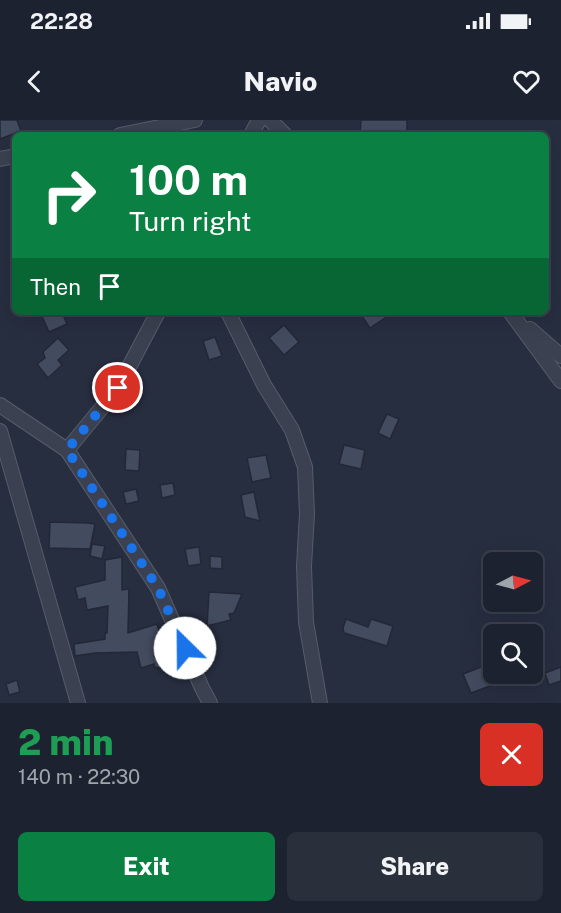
<!DOCTYPE html>
<meta charset="utf-8">
<style>
body{margin:0;font-family:"Public Sans",sans-serif;background:#2a2f3c;color:#f1f3f6;height:100vh;display:flex;flex-direction:column;font-size:22px;white-space:nowrap}
*{box-sizing:border-box;margin:0}
p{font-size:20px;color:#a0a4ab}
.icon{flex:none;width:33px;height:33px;fill:none;stroke:currentColor;stroke-width:2;stroke-linecap:round;stroke-linejoin:round}
.map{position:relative;height:583px;overflow:hidden}
.side{display:flex;flex-direction:column;background:#1d2230;flex:1}
.side>*{flex:none}
.banner{position:absolute;left:12px;top:12px;width:537px;height:183px;border-radius:9px;box-shadow:0 6px 24px #0002,0 0 0 2px #3b3f4c;background:#0b8043;color:#fff;overflow:hidden}
.needle{width:39px;rotate:84deg}
.tools{position:absolute;left:483px;top:432px;display:grid;gap:12px}
.tools a{display:grid;place-items:center;width:60px;height:60px;border-radius:9px;background:#1d2230;box-shadow:0 6px 24px #0002,0 0 0 2px #3b3f4c;font-size:30px}
.pin{position:absolute;display:grid;place-items:center;width:51px;height:51px;color:#fff;margin:-26px;border:3px solid #fff;border-radius:50%;box-shadow:0 2px 6px #0007}
.me{position:absolute;width:66px;margin:-33px;rotate:337deg;stroke-linejoin:round;filter:drop-shadow(0 0 4px #0008)}
.turn{display:flex;align-items:center;gap:21px;height:126px;padding:0 18px;font-size:27px}
.turn .icon{width:78px;height:78px;stroke-width:2.5}
.turn b{display:block;font-size:42px;line-height:51px}
.then{display:flex;align-items:center;height:57px;padding:0 18px;background:#0003;gap:12px;font-size:22px}
.round{display:grid;place-items:center;flex:none;width:63px;height:63px;border-radius:9px;background:#2a2f3c}
.overview{display:flex;align-items:center;justify-content:space-between;height:102px;padding:0 18px}
h1{font-size:36px;font-weight:800;line-height:45px;color:#1e9e55}
.button{display:flex;gap:12px;margin-top:auto;padding:12px 18px}
.button a{flex:1;height:69px;border-radius:9px;background:#0b8043;color:#fff;font-size:24px;font-weight:800;line-height:69px;text-align:center}
.button a+a{background:#2a2f3c;color:#f1f3f6}
.status{display:flex;justify-content:space-between;align-items:center;height:42px;padding:0 30px;background:#1d2230;direction:ltr}
.status svg{height:16px;fill:currentColor}
header{display:flex;justify-content:space-between;align-items:center;height:78px;padding:0 18px;background:#1d2230;font-size:27px;font-weight:800}
.map>svg:first-child{display:block}
.building{fill:#434b5f;stroke:#222837;stroke-width:1.5}
.lines{fill:none;stroke-linecap:round;stroke-linejoin:round}
.minor-casing{stroke:#565c6a;stroke-width:16}
.minor{stroke:#3b4150;stroke-width:14}
.route{stroke:#1a73e8;stroke-width:10;stroke-dasharray:0 18}
</style>
<div class="status"><b>22:28</b><svg viewBox="0 0 49 12"><path d="M0 12V9h3v3zM5 12V6h3v6zM10 12V3h3v9zM15 12V0h3v12zM26 1h20v11H26zM47 4h2v5h-2z"/></svg></div>
<header><svg class="icon" aria-label="back" viewBox="0 0 24 24"><path d="M15 5l-7 7 7 7"/></svg>Navio<svg class="icon" aria-label="heart" viewBox="0 0 24 24"><path d="M12 20l-8-8c-3-5 5-10 8-4 3-6 11-1 8 4z"/></svg></header>
<div class="map">
<svg width="561" height="583" viewBox="0 0 561 583">
<rect width="100%" height="100%" fill="#272e40"/>
<g class="building">
<polygon points="0,0 17,0 21,11 0,19"/>
<polygon points="361,0 407,0 407,15 360,15"/>
<polygon points="40,192 62,192 67,204 49,212"/>
<polygon points="359,192 394,192 370,208"/>
<polygon points="284,205 299,222 284,235 269,218"/>
<polygon points="215,217 222,236 209,240 203,221"/>
<polygon points="58,218 69,230 58,240 62,245 48,258 37,244 45,238 43,232"/>
<polygon points="387,294 399,299 390,319 378,313"/>
<polygon points="344,325 365,330 361,349 339,344"/>
<polygon points="126,329 140,330 139,351 125,350"/>
<polygon points="266,335 271,358 252,362 247,338"/>
<polygon points="173,363 175,375 162,378 160,365"/>
<polygon points="136,369 139,381 126,384 123,372"/>
<polygon points="254,372 258,392 260,401 245,397 241,375"/>
<polygon points="50,402 87,403 95,404 90,429 49,428"/>
<polygon points="92,424 105,426 102,439 90,436"/>
<polygon points="199,427 201,444 188,446 185,429"/>
<polygon points="210,436 222,437 222,449 210,448"/>
<polygon points="122,437 122,470 129,469 128,513 157,504 170,545 158,548 154,547 154,544 141,548 137,532 95,533 75,536 74,524 105,519 105,513 107,513 108,486 87,490 85,478 78,480 75,467 105,460 105,440"/>
<polygon points="209,472 242,474 234,493 229,494 231,500 207,506"/>
<polygon points="346,499 368,507 371,499 393,506 387,526 344,513 343,508"/>
<polygon points="494,542 494,554 520,554 520,555 471,573 463,554"/>
<polygon points="561,547 561,561 549,565 545,553"/>
<polygon points="17,560 20,572 9,575 6,564"/>
</g>
<g class="lines">
<g class="minor-casing">
<g id="minor">
<polyline points="270,0 285,15"/>
<polyline points="120,15 195,0"/>
<polyline points="251,15 259,0"/>
<polyline points="0,39 15,36"/>
<polyline points="228,192 264,265 292,310 305,347 307,394 304,446 306,502 320,583"/>
<polyline points="511,193 561,261"/>
<polyline points="530,209 561,236"/>
<polyline points="0,285 67,330 118,268 158,192"/>
<polyline points="0,311 78,583"/>
<polyline points="67,330 158,468 202,568 210,583"/>
</g>
</g>
<use href="#minor" class="minor"/>
</g>
<g class="lines">
<polyline class="route" points="118,268 67,330 158,468 185,528"/>
</g>
</svg>
<div class="tools">
<a><svg class="needle" viewBox="-14 -14 28 28"><path d="M0-13l5 13h-10z" fill="#e53935"/><path d="M0 13l5-13h-10z" fill="#a0a4ab"/></svg></a>
<a><svg class="icon" aria-label="search" viewBox="0 0 24 24"><circle cx="10" cy="10" r="6"/><path d="M15 15l6 6"/></svg></a>
</div>
<div class="pin" style="left:118px;top:268px;background:#d93025"><svg class="icon" aria-label="arrive" viewBox="0 0 24 24"><path d="M6 21V4h12l-3 4 3 4H6"/></svg></div>
<svg class="me" style="left:185px;top:528px" viewBox="-20 -20 40 40"><circle r="19" fill="#fff"/><path d="M0-13L10 11 0 6-10 11z" fill="#1a73e8"/></svg>
<div class="banner">
<div class="turn"><svg class="icon" aria-label="right" viewBox="0 0 24 24"><path d="M7 20v-9h11M14 6l5 5-5 5"/></svg><div><b>100 m</b>Turn right</div></div>
<div class="then">Then<svg class="icon" aria-label="arrive" viewBox="0 0 24 24"><path d="M6 21V4h12l-3 4 3 4H6"/></svg></div>
</div>
</div>
<section class="side">
<div class="overview"><div><h1>2 min</h1><p>140 m · 22:30</p></div><a class="round" style="background:#d93025;color:#fff"><svg class="icon" aria-label="close" viewBox="0 0 24 24"><path d="M6 6l12 12M18 6L6 18"/></svg></a></div>
<div class="button"><a>Exit</a><a>Share</a></div>
</section>
